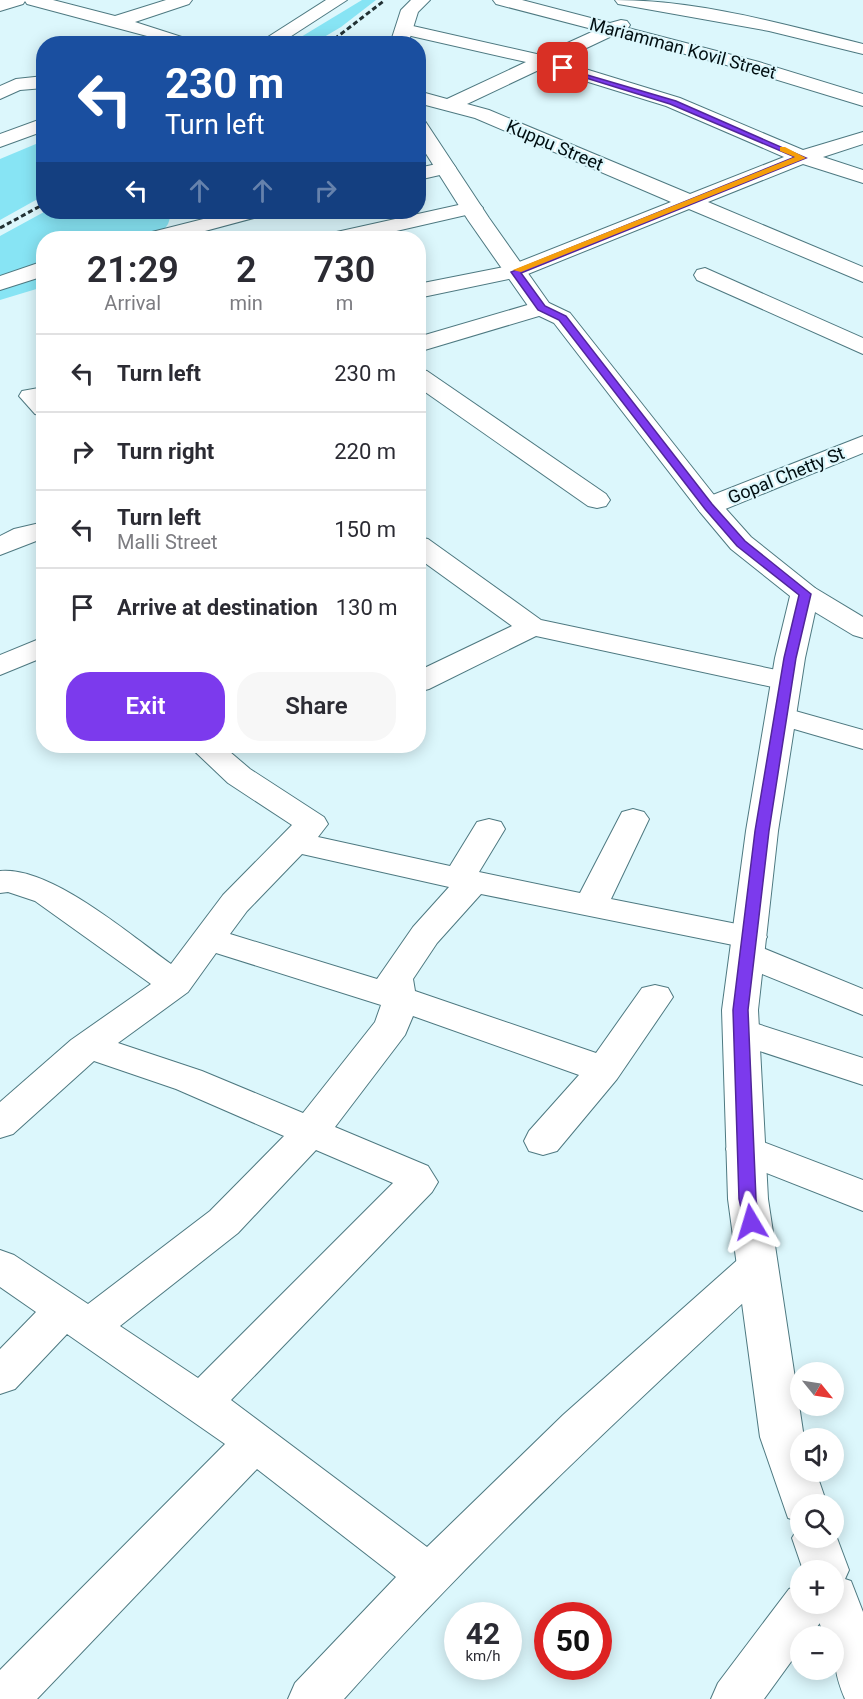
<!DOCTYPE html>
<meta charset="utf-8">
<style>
body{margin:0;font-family:Roboto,sans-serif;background:#f7f7f7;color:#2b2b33;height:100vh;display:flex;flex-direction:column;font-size:22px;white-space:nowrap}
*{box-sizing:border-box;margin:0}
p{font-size:20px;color:#7c7c81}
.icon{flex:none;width:33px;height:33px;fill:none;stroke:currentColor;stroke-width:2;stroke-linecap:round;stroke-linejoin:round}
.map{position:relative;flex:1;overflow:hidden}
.sheet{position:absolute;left:36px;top:231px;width:390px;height:522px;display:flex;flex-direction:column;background:#fff;border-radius:24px;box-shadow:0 3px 15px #0003}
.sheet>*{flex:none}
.hud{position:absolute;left:36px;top:36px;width:390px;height:183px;border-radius:24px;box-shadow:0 3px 15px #0003;background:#1a4fa0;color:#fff;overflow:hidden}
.needle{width:39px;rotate:120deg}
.tools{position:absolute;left:790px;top:1362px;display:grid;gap:12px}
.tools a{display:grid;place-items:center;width:54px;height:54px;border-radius:50%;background:#fff;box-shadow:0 3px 15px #0003;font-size:30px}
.speed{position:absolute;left:444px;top:1602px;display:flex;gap:12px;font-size:30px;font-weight:700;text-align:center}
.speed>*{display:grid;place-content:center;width:78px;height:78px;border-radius:50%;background:#fff;box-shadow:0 3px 15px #0003;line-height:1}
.speed small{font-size:15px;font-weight:400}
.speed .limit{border:9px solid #d22;background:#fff;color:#111}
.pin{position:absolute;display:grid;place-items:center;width:51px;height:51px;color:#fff;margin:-26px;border-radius:12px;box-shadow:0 3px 9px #0006}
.me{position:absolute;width:66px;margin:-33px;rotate:353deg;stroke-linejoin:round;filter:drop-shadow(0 0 4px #0008)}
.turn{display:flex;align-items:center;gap:21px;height:126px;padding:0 30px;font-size:27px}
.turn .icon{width:78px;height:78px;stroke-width:2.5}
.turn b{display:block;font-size:42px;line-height:51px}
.lanes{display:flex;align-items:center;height:57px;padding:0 30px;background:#0003;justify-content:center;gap:30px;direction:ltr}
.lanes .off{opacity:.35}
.eta{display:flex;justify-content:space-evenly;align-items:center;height:102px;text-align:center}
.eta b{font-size:36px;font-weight:600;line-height:42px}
.cta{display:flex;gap:12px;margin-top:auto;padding:12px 30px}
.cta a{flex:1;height:69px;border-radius:24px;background:#7c3aed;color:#fff;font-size:24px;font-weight:600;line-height:69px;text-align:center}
.cta a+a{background:#f7f7f7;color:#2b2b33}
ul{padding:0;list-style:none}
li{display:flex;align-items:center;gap:18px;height:78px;padding:0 30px;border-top:2px solid #e1e1e2}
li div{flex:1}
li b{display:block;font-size:22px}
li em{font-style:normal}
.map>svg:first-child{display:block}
.green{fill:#87e4f4}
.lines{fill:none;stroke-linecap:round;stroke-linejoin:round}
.minor-casing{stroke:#4e7981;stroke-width:2}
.major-casing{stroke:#4e7981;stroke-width:2}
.minor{fill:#fff;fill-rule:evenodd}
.major{fill:#fff;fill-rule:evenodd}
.rail{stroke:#223134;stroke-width:3;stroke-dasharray:5 3;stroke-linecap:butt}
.route{fill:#7c3aed;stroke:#51269a;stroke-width:1.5}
.slow{fill:#f59e0b}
.labels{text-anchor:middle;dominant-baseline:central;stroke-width:4.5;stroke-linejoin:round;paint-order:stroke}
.far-street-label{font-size:18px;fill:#010e11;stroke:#dcf7fc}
</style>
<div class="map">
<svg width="863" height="1699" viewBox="0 0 863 1699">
<rect width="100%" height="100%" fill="#dcf7fc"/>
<g class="green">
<polygon points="362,0 376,0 341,27 314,43 291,43"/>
<polygon points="43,141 43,196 0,220 0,159"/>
<polygon points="44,212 172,212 168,224 158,238 44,238 43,287 0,300 0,236"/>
</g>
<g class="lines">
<g class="minor-casing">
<g id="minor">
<polygon points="0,0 53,0 115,16 166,0 192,0 189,4 135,22 191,40 194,44 167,44 147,36 27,4 25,1 23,4 0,11"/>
<path d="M493,0H522L610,23L621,20L627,21L630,25L628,28L759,62L863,94V106L745,70L614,35L559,61L680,98L803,150L863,132V144L823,157L863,170V183L803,164L708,202L863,267V282L689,209L523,276L418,298V284L509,266L671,202L475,118L418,103V91L447,99L526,62L398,33L395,29L398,25L404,24L541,55L596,30L496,4ZM543,68L666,106L784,157L690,194L489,110L467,104Z"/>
<path d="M615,0C699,0 782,24 863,44V54L769,31L624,5L618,4Z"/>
<polygon points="44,76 44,88 20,90 0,99 0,86 16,79"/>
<polygon points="446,162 453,164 456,168 453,172 418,180 418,168"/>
<polygon points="472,202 479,204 483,208 479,212 366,238 329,238 332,233"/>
<polygon points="231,212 265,212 261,216 179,238 145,238 148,233"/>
<polygon points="44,261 44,276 0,290 0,276"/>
<polygon points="705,268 863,338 863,354 697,280 694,275 697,270"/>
<polygon points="541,301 549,303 552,308 549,313 418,352 418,337"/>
<polygon points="418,369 427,371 606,494 610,500 606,506 597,508 588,506 418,387"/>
<polygon points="44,387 44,416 35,414 19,396 22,391"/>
<polygon points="863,436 863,453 718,512 709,514 700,512 696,506 700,500"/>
<polygon points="44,522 44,538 0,555 0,536 14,529"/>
<polygon points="418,537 428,539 541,620 786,672 797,675 801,681 797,687 786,690 536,636 429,689 418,692 418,671 512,626 418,558"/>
<polygon points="805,586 815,588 863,617 863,638 853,635 795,600 791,594 795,588"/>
<polygon points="44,637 44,657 0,675 0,655"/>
<polygon points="781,707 863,730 863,749 770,722 766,716 770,710"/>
<path d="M189,746H223L250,769L324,817L328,824L318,837L450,866L477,822L489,819L501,822L505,829L479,872L580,893L622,812L633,809L644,812L649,819L611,899L762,929L767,937L762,945L758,946L863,989V1015L735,963L730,955L738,946L481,894L437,943L413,979L415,991L596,1053L642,988L655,985L668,988L673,997L617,1079L557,1151L543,1155L529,1151L524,1141L529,1131L579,1075L413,1016L405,1035L335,1127L428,1166L438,1182L432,1192L231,1400L427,1547L563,1415L743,1255L757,1250L771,1255L777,1266L771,1277C624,1413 478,1549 344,1699H288L295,1683L396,1577L257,1469L37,1699H0V1670L225,1444L67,1334L15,1389L0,1394V1349L36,1312L0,1287V1250L14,1255L88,1304L210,1211L284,1136L176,1089L94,1061L13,1134L0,1138V1102L71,1040L151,984L35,901L8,892L0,893V871C51,866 130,935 171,964L223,895L292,825L228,783ZM302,854L449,887L413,927L377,979L230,934L247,911ZM216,953L381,1005L375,1022L303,1113L202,1071L118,1043L188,992ZM316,1150L393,1183L198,1378L120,1326L238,1233Z"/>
<polygon points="742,1019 863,1058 863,1085 729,1041 724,1032 729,1023"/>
<polygon points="745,1135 863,1180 863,1211 731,1159 726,1149 731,1139"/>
<polygon points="801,1585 801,1604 829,1604 823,1619 810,1636 801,1636 801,1648 764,1699 711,1699 718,1683 789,1589"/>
</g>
</g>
<g class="major-casing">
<g id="major">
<polygon points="326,0 347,0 279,44 257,44"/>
<polygon points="411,0 430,0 418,12 408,44 390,44 401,10"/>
<polygon points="44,118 44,131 0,147 0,134"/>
<polygon points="418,119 425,121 489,218 549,303 570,313 718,500 751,537 815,588 819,594 805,658 778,831 758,1010 768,1199 804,1438 801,1438 801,1472 816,1472 827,1504 801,1504 801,1522 788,1518 760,1437 728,1199 722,1010 746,831 775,658 790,596 731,549 700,512 554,323 533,313 468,220 418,141"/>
<path d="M801,1523V1538H834V1530L849,1570L845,1579L851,1581L863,1612V1699H845C835,1676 834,1662 834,1636H824L813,1604H834V1570H803L792,1538Z"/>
</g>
</g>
<use href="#minor" class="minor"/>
<use href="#major" class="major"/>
<g class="rail">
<polyline points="328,44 385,0"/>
<polyline points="0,228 44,204"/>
</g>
</g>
<polygon class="route" points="560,67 676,101 806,158 521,273 545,306 566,316 712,504 745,541 811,594 796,658 769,831 748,1010 756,1199 759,1222 757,1226 751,1228 745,1226 739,1199 733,1010 755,831 784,658 799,595 737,546 705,509 559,320 538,310 511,272 795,157 670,104 560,70"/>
<polygon class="slow" points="780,147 785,147 806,158 521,272 513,270 795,157 780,151"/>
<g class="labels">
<g class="far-street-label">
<text transform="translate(683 48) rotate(15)">Mariamman Kovil Street</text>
<text transform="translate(555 145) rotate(23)">Kuppu Street</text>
<text transform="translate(786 475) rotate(-22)">Gopal Chetty St</text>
</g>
</g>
</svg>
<div class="tools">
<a><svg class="needle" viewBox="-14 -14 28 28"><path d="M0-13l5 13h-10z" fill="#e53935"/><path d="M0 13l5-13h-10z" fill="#7c7c81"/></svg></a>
<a><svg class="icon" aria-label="sound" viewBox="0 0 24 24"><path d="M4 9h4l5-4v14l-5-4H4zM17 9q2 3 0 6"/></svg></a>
<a><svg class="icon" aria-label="search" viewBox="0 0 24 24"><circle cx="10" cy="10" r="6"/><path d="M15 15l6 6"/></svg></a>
<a>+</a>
<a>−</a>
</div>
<div class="speed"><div>42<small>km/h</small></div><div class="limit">50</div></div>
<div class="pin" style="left:563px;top:68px;background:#d93025"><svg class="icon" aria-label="arrive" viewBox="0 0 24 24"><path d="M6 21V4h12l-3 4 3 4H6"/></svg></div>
<svg class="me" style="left:751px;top:1222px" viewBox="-20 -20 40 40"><path d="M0-17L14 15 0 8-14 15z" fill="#7c3aed" stroke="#fff" stroke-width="4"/></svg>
<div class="hud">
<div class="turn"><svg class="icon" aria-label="left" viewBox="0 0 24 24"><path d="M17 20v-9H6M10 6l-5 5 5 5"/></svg><div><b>230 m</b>Turn left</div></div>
<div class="lanes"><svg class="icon" aria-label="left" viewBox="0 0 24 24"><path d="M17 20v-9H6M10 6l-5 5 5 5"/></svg><svg class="icon off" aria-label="ahead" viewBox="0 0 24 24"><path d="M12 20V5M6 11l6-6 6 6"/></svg><svg class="icon off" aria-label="ahead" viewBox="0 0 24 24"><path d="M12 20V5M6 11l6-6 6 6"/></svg><svg class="icon off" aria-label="right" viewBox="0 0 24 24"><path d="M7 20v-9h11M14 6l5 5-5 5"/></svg></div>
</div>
<section class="sheet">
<div class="eta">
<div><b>21:29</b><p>Arrival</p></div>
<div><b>2</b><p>min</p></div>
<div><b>730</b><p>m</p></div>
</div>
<ul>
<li><svg class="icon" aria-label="left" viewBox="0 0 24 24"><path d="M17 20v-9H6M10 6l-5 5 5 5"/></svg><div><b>Turn left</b></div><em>230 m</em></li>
<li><svg class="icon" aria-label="right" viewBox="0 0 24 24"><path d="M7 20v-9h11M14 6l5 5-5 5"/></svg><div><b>Turn right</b></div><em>220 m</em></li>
<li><svg class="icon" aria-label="left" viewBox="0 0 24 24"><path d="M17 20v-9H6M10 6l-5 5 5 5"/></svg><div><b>Turn left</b><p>Malli Street</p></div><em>150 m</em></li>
<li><svg class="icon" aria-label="arrive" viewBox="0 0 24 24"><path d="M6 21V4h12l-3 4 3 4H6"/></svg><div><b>Arrive at destination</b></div><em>130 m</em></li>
</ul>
<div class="cta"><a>Exit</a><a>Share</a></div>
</section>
</div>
